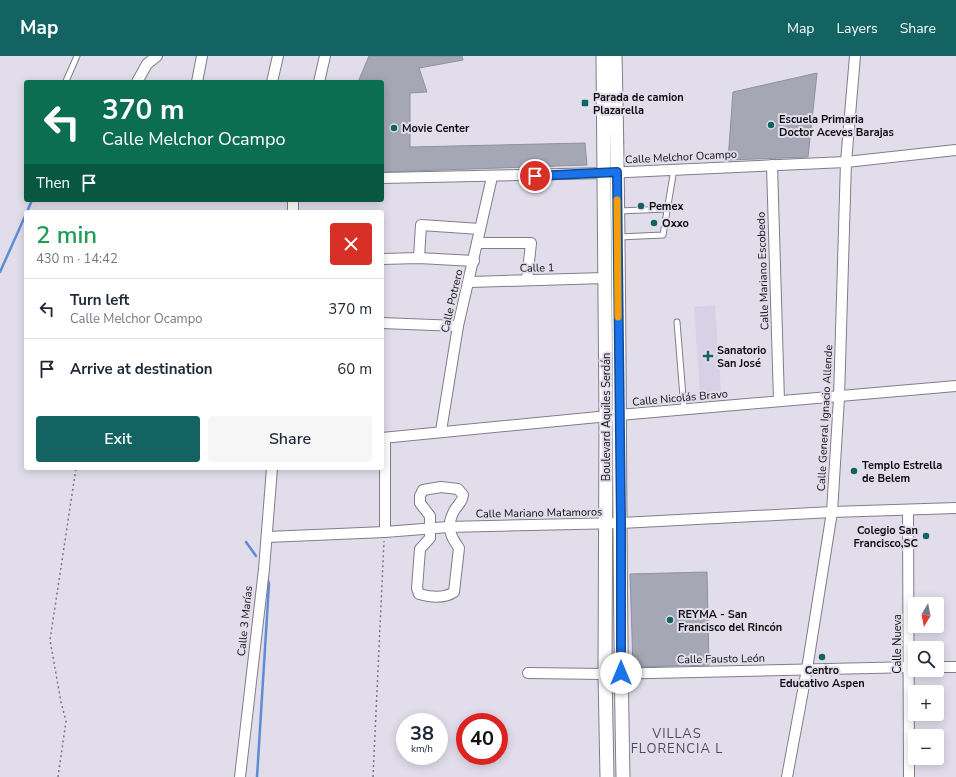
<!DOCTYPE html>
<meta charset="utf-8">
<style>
body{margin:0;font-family:"Nunito Sans",sans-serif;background:#f6f6f7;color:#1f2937;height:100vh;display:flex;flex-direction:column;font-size:15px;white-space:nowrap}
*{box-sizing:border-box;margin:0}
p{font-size:13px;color:#747a83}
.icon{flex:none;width:22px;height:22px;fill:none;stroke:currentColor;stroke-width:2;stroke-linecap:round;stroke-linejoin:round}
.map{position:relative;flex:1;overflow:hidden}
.details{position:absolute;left:24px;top:154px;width:360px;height:260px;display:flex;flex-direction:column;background:#fff;border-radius:4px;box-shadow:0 2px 10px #0003}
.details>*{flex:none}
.banner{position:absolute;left:24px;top:24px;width:360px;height:122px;border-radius:4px;box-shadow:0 2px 10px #0003;background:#0b6e4f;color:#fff;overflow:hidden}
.needle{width:26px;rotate:190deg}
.fabs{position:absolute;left:908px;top:541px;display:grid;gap:8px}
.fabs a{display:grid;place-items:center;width:36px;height:36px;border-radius:4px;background:#fff;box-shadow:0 2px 10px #0003;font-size:20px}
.speed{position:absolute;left:396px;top:657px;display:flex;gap:8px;font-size:20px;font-weight:700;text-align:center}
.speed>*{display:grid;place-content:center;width:52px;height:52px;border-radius:50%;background:#fff;box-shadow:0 2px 10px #0003;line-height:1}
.speed small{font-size:10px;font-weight:400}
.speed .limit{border:6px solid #d22;background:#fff;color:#111}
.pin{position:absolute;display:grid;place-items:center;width:34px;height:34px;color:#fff;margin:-17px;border:2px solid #fff;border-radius:50%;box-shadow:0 1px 4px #0007}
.me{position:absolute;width:44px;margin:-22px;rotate:0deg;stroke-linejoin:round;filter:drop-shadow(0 0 3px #0008)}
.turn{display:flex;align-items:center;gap:14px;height:84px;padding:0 12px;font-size:18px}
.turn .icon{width:52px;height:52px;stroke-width:2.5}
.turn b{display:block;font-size:28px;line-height:34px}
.then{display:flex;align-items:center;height:38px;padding:0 12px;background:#0003;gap:8px;font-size:15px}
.round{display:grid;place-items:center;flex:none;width:42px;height:42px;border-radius:4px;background:#f6f6f7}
.overview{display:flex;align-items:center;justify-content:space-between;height:68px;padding:0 12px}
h1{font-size:24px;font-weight:600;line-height:30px;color:#1e9e55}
.action{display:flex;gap:8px;margin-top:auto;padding:8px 12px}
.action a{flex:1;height:46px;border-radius:4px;background:#126362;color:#fff;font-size:16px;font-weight:600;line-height:46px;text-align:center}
.action a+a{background:#f6f6f7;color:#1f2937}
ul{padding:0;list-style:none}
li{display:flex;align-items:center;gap:12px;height:60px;padding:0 12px;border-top:1px solid #e0e1e3}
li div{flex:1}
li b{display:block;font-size:15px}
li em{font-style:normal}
header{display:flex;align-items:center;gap:24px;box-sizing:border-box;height:56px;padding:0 20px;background:#126362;color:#fff}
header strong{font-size:19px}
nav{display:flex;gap:22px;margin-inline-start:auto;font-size:14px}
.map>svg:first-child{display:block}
.built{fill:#d8d1e5}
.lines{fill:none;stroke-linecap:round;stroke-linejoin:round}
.stream{stroke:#5e8dd5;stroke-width:2.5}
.building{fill:#a6a7b4;stroke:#8f919d}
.service-casing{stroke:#817d89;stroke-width:7}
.minor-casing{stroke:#817d89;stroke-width:12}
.tertiary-casing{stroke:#817d89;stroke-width:15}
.path{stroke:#79757f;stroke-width:1.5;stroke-dasharray:2 3;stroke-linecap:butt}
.service{stroke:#fff;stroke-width:5}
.minor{stroke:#fff;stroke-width:10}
.tertiary{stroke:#fff;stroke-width:13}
.route-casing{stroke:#114b97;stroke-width:10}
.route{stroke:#1a73e8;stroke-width:7}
.slow{stroke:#f59e0b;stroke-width:7}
.poi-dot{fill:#126362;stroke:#e2ddeb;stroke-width:1.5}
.labels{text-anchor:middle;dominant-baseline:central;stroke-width:4;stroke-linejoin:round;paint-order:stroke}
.poi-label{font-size:11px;font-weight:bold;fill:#0e0c11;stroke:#e2ddeb;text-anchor:start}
.street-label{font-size:11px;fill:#0e0c11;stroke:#e2ddeb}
.quarter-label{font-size:13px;letter-spacing:1px;fill:#4e4a55;stroke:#e2ddeb}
</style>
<header>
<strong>Map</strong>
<nav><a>Map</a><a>Layers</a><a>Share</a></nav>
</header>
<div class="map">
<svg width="956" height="721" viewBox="0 0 956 721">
<rect width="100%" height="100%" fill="#e2ddeb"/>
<polygon class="built" points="715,249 722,349 701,351 694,251"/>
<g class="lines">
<g class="stream">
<polyline points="27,156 32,144"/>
<polyline points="0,216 26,158"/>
<polyline points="246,486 256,500"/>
<polyline points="257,721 269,528 267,521"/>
</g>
</g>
<g class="building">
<polygon points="369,0 462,0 463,4 419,12 427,36 410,37 410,91 585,87 587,109 382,116 382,26 358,26"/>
<polygon points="817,17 808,101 728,104 733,36"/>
<polygon points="707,516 709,609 633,611 630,518"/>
</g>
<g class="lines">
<g class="service-casing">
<g id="service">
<polyline points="66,25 77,0"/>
<polyline points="619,155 667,153"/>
<polyline points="619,181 663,179 674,113"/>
<polyline points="677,266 684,353"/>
</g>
</g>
<g class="minor-casing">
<g id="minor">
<polyline points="137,26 147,8 157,0"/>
<polyline points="197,26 202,0"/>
<polyline points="272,26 278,0"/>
<polyline points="319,26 325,0"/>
<polyline points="772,109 779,345"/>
<polyline points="382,122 605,117 846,106 956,94"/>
<polyline points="293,156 293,144"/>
<polyline points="477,187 531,187 527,224"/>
<polyline points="419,202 421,169 480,173"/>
<polyline points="382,203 419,202 474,205"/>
<polyline points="470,226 605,222"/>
<polyline points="382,267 458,270"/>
<polyline points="441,375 458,270 492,121"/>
<polyline points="382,382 619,359 956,330"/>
<path d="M441,431L458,433L463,439C462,447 458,448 454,455C446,470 450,480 459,492L454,536C444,543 430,541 419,538L417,532L420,493L430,482V460L420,447V440L423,434Z"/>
<polyline points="908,454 909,721"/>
<polyline points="385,476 385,382"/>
<polyline points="267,481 385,476 448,471 621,467 832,456 956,452"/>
<polyline points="937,611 956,611"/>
<polyline points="528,617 605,618 915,611"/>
<polyline points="240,721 264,513 272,412"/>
<polyline points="787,721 807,613 832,456 839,342 846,106 855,0"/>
</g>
</g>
<g class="tertiary-casing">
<g id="tertiary">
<polyline points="603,0 606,362 605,618 607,721"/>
<path d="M615,0C621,240 618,481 623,721"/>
</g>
</g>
<g class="path">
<polyline points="58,721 66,665 61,646 50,584 76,412"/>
<polyline points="373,721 384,485"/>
</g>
<use href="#service" class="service"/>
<use href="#minor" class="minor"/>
<use href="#tertiary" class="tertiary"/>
</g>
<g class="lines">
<g class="route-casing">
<polyline id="route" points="535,120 617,116 621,467 621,617"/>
</g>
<use href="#route" class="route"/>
<polyline class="slow" points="617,144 618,261"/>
</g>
<g class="poi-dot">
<rect x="581" y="43" width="8" height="8" rx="2"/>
<circle cx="771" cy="69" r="4"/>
<circle cx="394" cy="72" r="4"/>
<circle cx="641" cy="150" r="4"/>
<circle cx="654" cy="167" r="4"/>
<path d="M706 294h4v4h4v4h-4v4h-4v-4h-4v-4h4z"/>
<circle cx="854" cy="415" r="4"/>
<circle cx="926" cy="480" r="4"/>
<circle cx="670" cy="564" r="4"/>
<circle cx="822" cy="601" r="4"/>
</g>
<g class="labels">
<g class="poi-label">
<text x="593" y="41">Parada de camion<tspan x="593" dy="13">Plazarella</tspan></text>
<text x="779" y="63">Escuela Primaria<tspan x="779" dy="13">Doctor Aceves Barajas</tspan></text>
<text x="402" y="72">Movie Center</text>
<text x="649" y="150">Pemex</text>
<text x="662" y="167">Oxxo</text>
<text x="717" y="294">Sanatorio<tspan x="717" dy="13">San José</tspan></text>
<text x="862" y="409">Templo Estrella<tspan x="862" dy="13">de Belem</tspan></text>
<text x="918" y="474" text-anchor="end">Colegio San<tspan x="918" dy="13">Francisco,SC</tspan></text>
<text x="678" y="558">REYMA - San<tspan x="678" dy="13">Francisco del Rincón</tspan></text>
<text x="822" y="614" text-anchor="middle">Centro<tspan x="822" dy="13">Educativo Aspen</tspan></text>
</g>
<g class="street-label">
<text transform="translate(681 101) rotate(-3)">Calle Melchor Ocampo</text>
<text transform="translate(537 212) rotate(-1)">Calle 1</text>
<text transform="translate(763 215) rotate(-92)">Calle Mariano Escobedo</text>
<text transform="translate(452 245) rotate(-77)">Calle Potrero</text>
<text transform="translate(680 342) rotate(-5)">Calle Nicolás Bravo</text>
<text transform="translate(606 361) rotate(-90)">Boulevard Aquiles Serdán</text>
<text transform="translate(825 362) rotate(-87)">Calle General Ignacio Allende</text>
<text transform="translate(539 457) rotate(-1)">Calle Mariano Matamoros</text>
<text transform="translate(245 565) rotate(-84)">Calle 3 Marías</text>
<text transform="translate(897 588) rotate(-90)">Calle Nueva</text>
<text transform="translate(721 603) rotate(-1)">Calle Fausto León</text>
</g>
<g class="quarter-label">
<text x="677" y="678">VILLAS<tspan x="677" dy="15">FLORENCIA L</tspan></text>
</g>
</g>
</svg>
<div class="fabs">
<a><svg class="needle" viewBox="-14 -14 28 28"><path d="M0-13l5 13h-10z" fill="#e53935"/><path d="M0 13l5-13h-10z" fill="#747a83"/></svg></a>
<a><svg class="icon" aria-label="search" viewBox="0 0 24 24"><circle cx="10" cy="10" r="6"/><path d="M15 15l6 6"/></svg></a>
<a>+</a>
<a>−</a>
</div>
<div class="speed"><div>38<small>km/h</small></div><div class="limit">40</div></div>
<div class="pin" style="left:535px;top:120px;background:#d93025"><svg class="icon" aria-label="arrive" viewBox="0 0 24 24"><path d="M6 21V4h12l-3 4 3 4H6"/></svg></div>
<svg class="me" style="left:621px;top:617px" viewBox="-20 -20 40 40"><circle r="19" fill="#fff"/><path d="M0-13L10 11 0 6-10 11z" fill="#1a73e8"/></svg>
<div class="banner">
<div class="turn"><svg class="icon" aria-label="left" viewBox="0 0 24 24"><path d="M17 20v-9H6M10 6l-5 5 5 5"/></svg><div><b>370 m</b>Calle Melchor Ocampo</div></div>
<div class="then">Then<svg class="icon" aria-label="arrive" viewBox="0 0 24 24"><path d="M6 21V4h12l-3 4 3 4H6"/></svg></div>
</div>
<section class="details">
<div class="overview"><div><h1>2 min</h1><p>430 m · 14:42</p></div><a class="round" style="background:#d93025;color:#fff"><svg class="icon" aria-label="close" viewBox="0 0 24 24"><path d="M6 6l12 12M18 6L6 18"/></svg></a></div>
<ul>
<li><svg class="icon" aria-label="left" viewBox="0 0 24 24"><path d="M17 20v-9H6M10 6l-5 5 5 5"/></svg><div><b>Turn left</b><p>Calle Melchor Ocampo</p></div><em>370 m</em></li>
<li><svg class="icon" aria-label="arrive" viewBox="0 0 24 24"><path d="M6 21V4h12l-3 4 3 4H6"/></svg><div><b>Arrive at destination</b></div><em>60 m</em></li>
</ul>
<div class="action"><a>Exit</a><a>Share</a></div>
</section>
</div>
